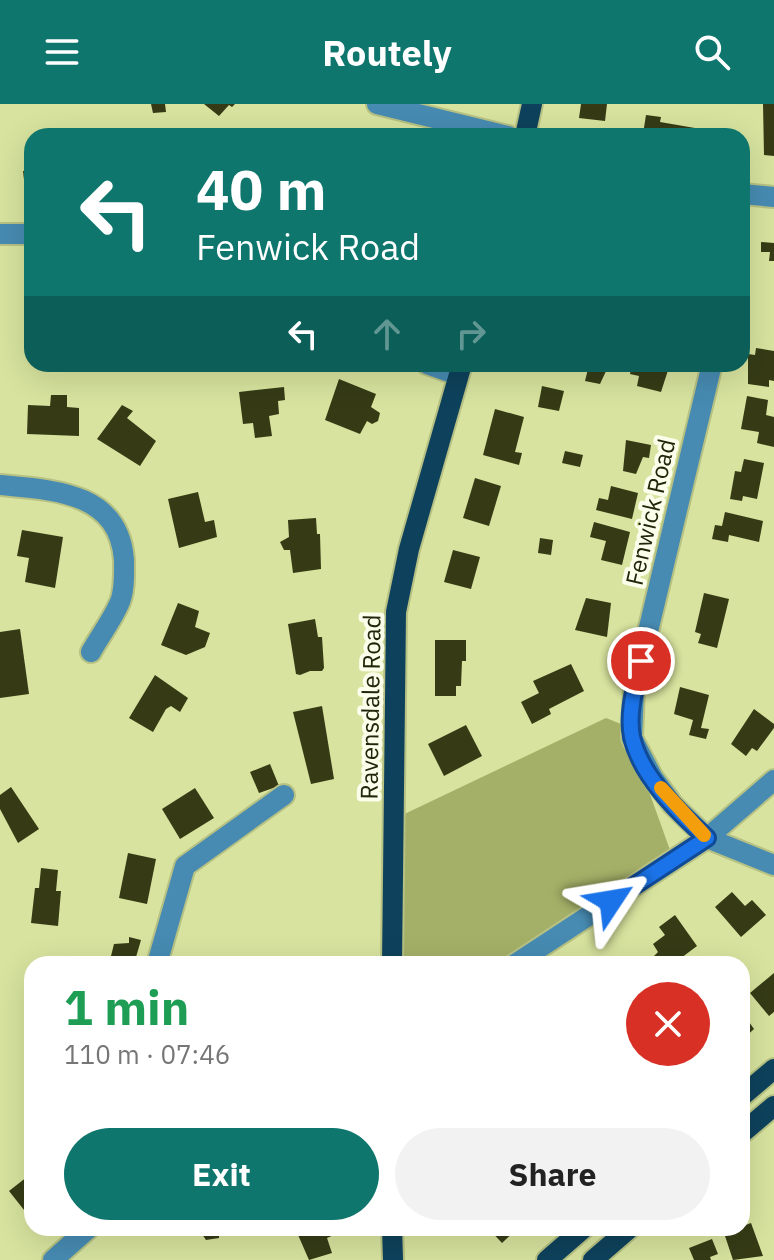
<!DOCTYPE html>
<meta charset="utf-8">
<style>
body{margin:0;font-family:"IBM Plex Sans",sans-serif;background:#f2f2f2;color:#222;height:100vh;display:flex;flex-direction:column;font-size:30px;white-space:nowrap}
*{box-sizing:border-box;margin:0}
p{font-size:26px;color:#767676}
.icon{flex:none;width:44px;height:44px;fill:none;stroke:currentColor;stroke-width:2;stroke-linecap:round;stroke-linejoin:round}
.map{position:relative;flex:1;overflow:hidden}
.drawer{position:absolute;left:24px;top:852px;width:726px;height:280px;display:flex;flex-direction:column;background:#fff;border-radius:24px;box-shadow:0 8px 32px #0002}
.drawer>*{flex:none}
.hud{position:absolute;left:24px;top:24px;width:726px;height:244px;border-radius:24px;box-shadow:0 8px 32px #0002;background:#0f766e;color:#fff;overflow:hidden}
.pin{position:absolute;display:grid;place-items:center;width:68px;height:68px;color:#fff;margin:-34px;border:4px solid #fff;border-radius:50%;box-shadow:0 2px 8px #0007}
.me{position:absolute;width:88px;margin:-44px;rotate:57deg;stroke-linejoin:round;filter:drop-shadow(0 0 6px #0008)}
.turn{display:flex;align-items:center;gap:28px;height:168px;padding:0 40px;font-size:36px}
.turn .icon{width:104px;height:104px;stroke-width:2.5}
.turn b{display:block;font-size:56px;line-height:68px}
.lanes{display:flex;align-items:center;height:76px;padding:0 40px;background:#0003;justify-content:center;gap:40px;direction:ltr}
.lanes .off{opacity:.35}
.round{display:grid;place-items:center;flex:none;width:84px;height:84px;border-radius:42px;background:#f2f2f2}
.overview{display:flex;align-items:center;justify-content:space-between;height:136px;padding:0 40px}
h1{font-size:48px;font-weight:700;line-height:60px;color:#1e9e55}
.action{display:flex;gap:16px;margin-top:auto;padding:16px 40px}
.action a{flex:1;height:92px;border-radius:48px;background:#0f766e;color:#fff;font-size:32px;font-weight:700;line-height:92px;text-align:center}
.action a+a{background:#f2f2f2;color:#222}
header{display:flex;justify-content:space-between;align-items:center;height:104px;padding:0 40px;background:#0f766e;color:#fff;font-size:36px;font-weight:700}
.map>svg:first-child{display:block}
.green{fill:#a4b067}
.building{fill:#363b16}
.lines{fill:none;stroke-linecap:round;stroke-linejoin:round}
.minor-casing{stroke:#b6c183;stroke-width:24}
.major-casing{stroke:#b6c183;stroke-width:24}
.minor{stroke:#478bb2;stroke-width:20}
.major{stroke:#0e425c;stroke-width:20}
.route-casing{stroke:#114b97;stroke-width:20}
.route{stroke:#1a73e8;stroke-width:14}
.slow{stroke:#f59e0b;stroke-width:14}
.labels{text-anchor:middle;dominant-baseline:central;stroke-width:8;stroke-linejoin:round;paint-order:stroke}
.street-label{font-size:24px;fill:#212509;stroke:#fafeea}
</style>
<header><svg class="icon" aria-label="menu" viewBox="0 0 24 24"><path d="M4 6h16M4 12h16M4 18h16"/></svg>Routely<svg class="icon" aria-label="search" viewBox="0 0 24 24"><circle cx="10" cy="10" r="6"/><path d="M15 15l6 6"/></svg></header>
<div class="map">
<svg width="774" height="1156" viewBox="0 0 774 1156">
<rect width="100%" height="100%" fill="#d7e39e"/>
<polygon class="green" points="606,614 621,620 622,638 647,682 670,746 500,860 392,860 394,715"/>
<g class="building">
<polygon points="151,0 165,0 166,8 153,9"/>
<polygon points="204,0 235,0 232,3 229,1 219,12"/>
<polygon points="581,0 607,0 605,17 579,14"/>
<polygon points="763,0 774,0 774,52 764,51"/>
<polygon points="646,11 661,13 660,18 695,24 693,32 643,30"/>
<polygon points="32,66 32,92 26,93 23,67"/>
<polygon points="761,138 774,139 774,157 769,157 770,148 761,148"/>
<polygon points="756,244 774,247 774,277 769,276 769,283 748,280 748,250 755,251"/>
<polygon points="632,260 670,260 661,288 637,282 639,272 630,270"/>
<polygon points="589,261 607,265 600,280 585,277"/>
<polygon points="339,275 376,290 371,303 380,309 378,317 372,320 367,317 360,330 325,316"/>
<polygon points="542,282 564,287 559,307 538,303"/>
<polygon points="284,283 285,296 278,297 279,310 269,312 272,332 255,334 253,319 243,320 239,288"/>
<polygon points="51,291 67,291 67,303 79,304 79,332 27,330 28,301 50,302"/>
<polygon points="747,292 768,296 766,311 774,313 774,343 757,339 759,328 741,325"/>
<polygon points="122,301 133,307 127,314 156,337 140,362 97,335"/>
<polygon points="495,305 524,313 515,348 522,349 519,361 483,351"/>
<polygon points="626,336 651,341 649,354 643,353 636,370 623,367"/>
<polygon points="565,347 583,351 580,363 562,359"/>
<polygon points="744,355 764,359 757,395 743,392 742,397 730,395 735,367 741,368"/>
<polygon points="475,374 501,382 489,422 463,414"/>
<polygon points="611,382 638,389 632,415 596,406 599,394 608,396"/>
<polygon points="198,388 205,418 214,416 217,433 179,444 168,395"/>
<polygon points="725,408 763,417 759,438 729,431 728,438 712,435 715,421 722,422"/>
<polygon points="316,414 317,430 320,430 321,465 293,469 290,446 284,446 280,438 289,433 288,416"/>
<polygon points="594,418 630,428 622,461 601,456 606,437 590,433"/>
<polygon points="22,426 63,433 55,484 25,478 29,454 17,452"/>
<polygon points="540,434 553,436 551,451 538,449"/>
<polygon points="453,446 480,453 471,485 444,478"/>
<polygon points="704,489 729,495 717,544 698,539 701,530 695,528"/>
<polygon points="586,494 611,499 607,533 575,526"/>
<polygon points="178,499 199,507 195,523 210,529 205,543 186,551 161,541"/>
<polygon points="315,515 318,533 322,533 324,564 322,567 310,567 300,571 296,570 288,520"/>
<polygon points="20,525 29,590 0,594 0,528"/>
<polygon points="435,536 466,536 466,557 462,557 461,582 456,582 456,592 435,592"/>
<polygon points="571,560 584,587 549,605 551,610 532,620 521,598 539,589 533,577"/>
<polygon points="155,571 188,594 180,608 171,602 166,605 153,628 129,614"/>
<polygon points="680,583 709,591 701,624 709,625 706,635 689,631 693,616 674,610"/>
<polygon points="322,602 334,675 311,680 293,608"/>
<polygon points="754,605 774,620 774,624 757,647 752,644 746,652 731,640"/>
<polygon points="466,621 482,652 444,672 428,640"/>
<polygon points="270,660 279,682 259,689 250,668"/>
<polygon points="11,683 39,725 18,739 0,705 0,691"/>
<polygon points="195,684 214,714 180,735 162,705"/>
<polygon points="128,749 156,755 147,800 119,794"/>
<polygon points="41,764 58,766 56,787 61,787 58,822 31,819 35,784 39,784"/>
<polygon points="732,788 745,802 752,796 766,811 741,833 715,803"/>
<polygon points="675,811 697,842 673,860 646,860 658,848 653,840 665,831 659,823"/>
<polygon points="129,833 141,836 134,860 109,860 114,840 129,839"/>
<polygon points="774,869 774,908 769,912 750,889"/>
<polygon points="742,908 754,925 742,936"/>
<polygon points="32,1069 32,1108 28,1111 9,1087"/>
<polygon points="751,1119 763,1152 733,1156 724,1129"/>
<polygon points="198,1124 219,1124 219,1134 206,1136"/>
<polygon points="295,1124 342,1124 343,1127 327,1134 332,1149 309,1156"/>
<polygon points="488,1124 518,1124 502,1139"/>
<polygon points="712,1135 718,1150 710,1153 711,1156 694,1156 689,1144"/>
</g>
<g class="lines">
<g class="minor-casing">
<g id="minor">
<polyline points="377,0 508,32"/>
<polyline points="742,90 774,93"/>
<polyline points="0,130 32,130"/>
<polyline points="427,260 458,271"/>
<polyline points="712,260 634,586 632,634 653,674 673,701 707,734 774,761"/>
<path d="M0,381C54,386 119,388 124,456C124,469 125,488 119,500C112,516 100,532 91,548"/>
<polyline points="157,860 185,762 284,691"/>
<polyline points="515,860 707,734 774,676"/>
<polyline points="53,1156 89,1124"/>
</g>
</g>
<g class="major-casing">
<g id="major">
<polyline points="525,32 532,0"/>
<polyline points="392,860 396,508 409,445 462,260"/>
<polyline points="742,992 774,965"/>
<polyline points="742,1029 774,1002"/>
<polyline points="392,1124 393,1156"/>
<polyline points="547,1156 584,1124"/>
<polyline points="593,1156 630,1124"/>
</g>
</g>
<use href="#minor" class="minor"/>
<use href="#major" class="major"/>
</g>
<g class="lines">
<g class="route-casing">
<path id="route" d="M611,797L707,734C678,708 641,672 632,633C627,608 636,581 641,557"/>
</g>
<use href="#route" class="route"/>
<polyline class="slow" points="661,684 704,731"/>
</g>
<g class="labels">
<g class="street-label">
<text transform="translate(650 408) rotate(-77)">Fenwick Road</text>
<text transform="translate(370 603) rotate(-89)">Ravensdale Road</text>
</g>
</g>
</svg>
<div class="pin" style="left:641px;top:557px;background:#d93025"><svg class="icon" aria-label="arrive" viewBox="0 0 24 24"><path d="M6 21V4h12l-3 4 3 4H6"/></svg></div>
<svg class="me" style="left:611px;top:797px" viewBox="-20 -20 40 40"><path d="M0-17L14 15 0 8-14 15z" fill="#1a73e8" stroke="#fff" stroke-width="4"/></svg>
<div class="hud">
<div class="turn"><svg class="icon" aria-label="left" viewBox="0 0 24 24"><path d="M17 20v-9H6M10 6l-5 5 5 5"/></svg><div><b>40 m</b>Fenwick Road</div></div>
<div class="lanes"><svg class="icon" aria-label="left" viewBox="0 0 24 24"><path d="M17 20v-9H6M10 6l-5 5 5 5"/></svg><svg class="icon off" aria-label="ahead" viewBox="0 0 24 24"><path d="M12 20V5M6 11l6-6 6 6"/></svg><svg class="icon off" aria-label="right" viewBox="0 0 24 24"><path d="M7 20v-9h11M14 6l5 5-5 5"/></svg></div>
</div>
<section class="drawer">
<div class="overview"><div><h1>1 min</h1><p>110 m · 07:46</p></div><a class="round" style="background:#d93025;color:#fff"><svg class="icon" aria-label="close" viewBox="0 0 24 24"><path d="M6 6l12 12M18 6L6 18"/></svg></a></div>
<div class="action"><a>Exit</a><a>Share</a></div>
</section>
</div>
